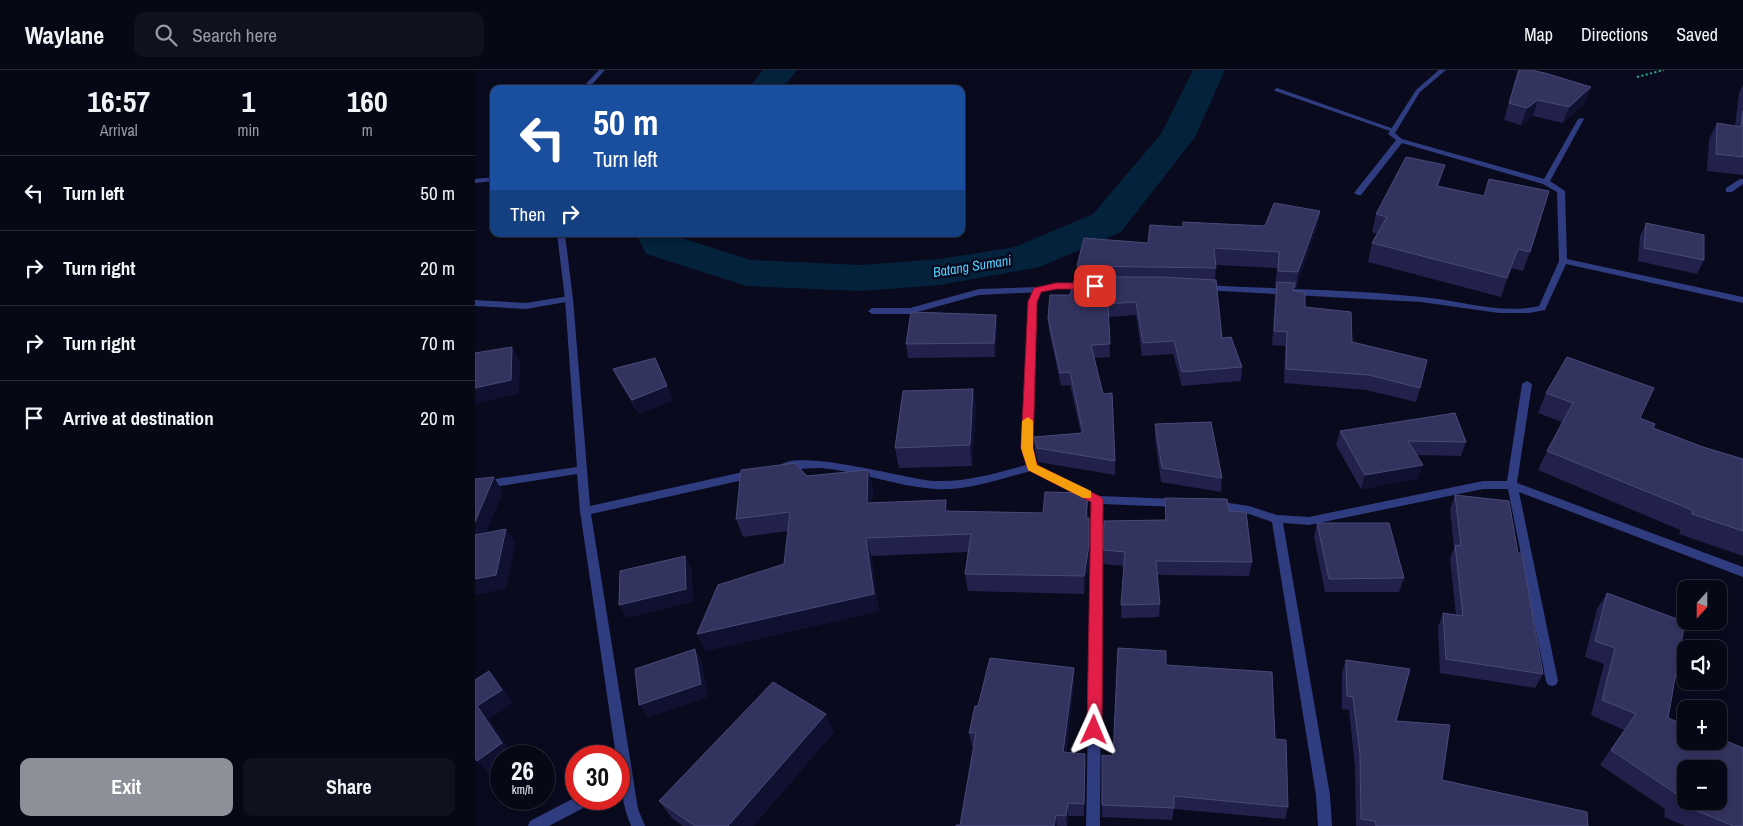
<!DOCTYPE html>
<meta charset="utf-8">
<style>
body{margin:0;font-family:"Archivo Narrow",sans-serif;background:#10111f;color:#f1f3f6;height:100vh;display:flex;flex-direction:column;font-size:19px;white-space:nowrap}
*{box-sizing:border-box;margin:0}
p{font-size:16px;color:#989aa1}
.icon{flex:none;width:28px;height:28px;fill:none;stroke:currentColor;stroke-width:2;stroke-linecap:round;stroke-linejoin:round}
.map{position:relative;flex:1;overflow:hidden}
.side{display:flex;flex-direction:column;background:#070816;width:475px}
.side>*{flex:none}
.top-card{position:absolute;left:15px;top:15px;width:475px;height:152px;border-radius:10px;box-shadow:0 2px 8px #0003,0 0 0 1px #282935;background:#1a4fa0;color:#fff;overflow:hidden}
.needle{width:32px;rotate:201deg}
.controls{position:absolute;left:1202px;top:510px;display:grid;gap:10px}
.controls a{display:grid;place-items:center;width:50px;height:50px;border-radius:10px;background:#070816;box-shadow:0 2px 8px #0003,0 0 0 1px #282935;font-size:25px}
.speed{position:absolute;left:15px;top:675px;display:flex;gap:10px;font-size:25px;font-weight:700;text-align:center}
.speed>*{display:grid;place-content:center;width:65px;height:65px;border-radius:50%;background:#070816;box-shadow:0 2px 8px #0003,0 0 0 1px #282935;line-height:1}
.speed small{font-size:12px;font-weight:400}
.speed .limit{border:8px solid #d22;background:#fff;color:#111}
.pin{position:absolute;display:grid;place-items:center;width:42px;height:42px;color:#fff;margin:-21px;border-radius:10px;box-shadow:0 2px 8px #0006}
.me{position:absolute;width:55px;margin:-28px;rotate:1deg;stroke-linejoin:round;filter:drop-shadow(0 0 4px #0008)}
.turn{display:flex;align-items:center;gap:18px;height:105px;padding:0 20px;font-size:22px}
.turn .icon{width:65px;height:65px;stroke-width:2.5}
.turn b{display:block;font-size:35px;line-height:42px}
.then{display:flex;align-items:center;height:48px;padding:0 20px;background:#0003;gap:10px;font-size:19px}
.eta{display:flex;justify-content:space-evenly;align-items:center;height:85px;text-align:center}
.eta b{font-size:30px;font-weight:700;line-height:35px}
.cta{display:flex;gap:10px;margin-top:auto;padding:10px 20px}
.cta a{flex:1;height:58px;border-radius:10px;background:#8c9099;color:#fff;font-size:20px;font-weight:700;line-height:58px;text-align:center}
.cta a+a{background:#10111f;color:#f1f3f6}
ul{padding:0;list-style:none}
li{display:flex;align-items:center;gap:15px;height:75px;padding:0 20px;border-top:1px solid #282935}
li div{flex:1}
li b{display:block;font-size:19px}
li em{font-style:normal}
header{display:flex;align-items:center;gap:30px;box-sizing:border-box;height:70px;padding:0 25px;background:#070816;border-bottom:1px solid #282935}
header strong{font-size:24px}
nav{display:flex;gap:28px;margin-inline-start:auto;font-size:18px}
.search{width:350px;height:45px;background:#10111f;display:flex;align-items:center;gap:12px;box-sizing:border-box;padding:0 18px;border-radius:10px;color:#989aa1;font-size:19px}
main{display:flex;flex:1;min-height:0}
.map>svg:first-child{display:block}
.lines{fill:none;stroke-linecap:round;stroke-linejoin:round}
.river{fill:#04223b;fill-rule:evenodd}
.path{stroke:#22b692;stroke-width:2;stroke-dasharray:2 2.5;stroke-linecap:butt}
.service{fill:#303c80;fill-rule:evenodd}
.minor{fill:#303c80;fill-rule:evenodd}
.wall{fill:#21214c}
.shaded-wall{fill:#101031}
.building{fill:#333360;stroke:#4a4a79;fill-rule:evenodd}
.route{fill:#e11d48;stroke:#92132f}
.slow{fill:#f59e0b}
.labels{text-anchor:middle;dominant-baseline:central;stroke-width:5;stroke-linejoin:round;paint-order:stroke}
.far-water-label{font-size:14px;font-style:italic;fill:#53cfff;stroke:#090a1d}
</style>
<header>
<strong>Waylane</strong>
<div class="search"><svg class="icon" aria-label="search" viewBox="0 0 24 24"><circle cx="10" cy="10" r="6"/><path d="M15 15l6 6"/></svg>Search here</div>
<nav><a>Map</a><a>Directions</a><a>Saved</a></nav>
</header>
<main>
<section class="side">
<div class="eta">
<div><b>16:57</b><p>Arrival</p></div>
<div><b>1</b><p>min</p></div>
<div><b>160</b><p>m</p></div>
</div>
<ul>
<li><svg class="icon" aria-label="left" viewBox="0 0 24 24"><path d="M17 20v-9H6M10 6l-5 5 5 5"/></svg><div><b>Turn left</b></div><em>50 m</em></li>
<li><svg class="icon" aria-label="right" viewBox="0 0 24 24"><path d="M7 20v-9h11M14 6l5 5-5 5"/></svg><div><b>Turn right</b></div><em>20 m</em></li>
<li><svg class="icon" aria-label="right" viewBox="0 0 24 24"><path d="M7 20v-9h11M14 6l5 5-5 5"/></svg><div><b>Turn right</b></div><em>70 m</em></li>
<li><svg class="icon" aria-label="arrive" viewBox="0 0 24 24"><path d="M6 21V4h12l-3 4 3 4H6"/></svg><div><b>Arrive at destination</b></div><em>20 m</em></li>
</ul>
<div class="cta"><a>Exit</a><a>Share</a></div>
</section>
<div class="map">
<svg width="1268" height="756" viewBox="0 0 1268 756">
<rect width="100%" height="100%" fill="#090a1d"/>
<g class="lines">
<g class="river">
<polygon points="288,0 322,0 307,19 273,19"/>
<polygon points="718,0 750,0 720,67 646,162 565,197 465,215 386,221 272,216 171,184 161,164 201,164 203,167 276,190 386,195 465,189 540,177 618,144 686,64"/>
</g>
<polyline class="path" points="1162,7 1189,0"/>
<g class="service">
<polygon points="802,18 919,59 920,60 915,61 800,21 799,20"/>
<polygon points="562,217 566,220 565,222 504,225 435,244 397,244 393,241 397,238 435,238 504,219"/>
<polygon points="94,226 97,227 97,231 51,239 0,236 0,230 51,233"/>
</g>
<g class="minor">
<polygon points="124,0 130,0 113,19 106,19"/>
<path d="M964,0H971L945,22L920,63L927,69L1069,109L1103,49L1108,48L1109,49L1075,111L1090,121L1092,189L1268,227V233L1091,194L1070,240L1054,243H1024L946,232L726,220V216L729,215C801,219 874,219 946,227C985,230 1024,245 1064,236L1084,191L1082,122L1068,114L927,73L886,125H883L879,123L921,70L913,64L941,20Z"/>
<polygon points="19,107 19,111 0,113 0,109"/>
<polygon points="1265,109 1268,109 1268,114 1257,122 1251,122 1251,118"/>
<path d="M82,164H90L98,229L115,436L277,400L282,404L277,408L116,444L163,739L170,756H156C147,734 144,710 144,686H141L105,441L102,404L0,420V412L102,397L90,229Z"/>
<path d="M581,214H612L616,216L612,218H581L566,222L562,232L557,378L562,395L624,426L702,429L706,430L707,433L706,436L702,437L627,434L625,756H611L617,432L556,401C524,409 492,421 459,419C420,416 384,401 346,398C333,398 321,399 308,401L303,397C320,376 433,410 461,411C492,412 522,403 551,395L547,378L554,232L559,218Z"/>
<polygon points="1052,311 1057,314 1042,413 1268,497 1268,507 1044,422 1083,611 1081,615 1077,616 1073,615 1071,611 1033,419 1008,419 834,455 808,453 855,725 857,756 843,756 841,725 797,452 774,444 741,439 737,438 736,435 737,432 741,431 774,436 802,445 834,447 1008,411 1032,411 1047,314"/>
<polygon points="101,727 101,729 118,729 116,734 74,756 53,756 55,751"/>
</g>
</g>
<g class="wall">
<polygon points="1043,0 1110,33 1088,53 1058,46 1046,55 1029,50"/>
<polygon points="1268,15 1268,105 1232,101 1234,69 1242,53 1260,56 1264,23"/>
<polygon points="1014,109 1055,182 1048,201 1036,198 1026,227 893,192 897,173 902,164 897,162 901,144 965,113 964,116 1009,126"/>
<polygon points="845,141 842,157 821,218 819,218 819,221 830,237 877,272 945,318 941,332 891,320 809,313 810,276 797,275 800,226 801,217 800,217 802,198 741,195 740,210 747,268 767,297 766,311 707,316 698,284 667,286 661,245 633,247 635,287 619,288 640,391 640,405 563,392 560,380 559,367 606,363 595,315 586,316 574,261 573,248 595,225 602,207 602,196 673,173 708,157 790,156"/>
<polygon points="1171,153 1229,190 1222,204 1163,191 1165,166"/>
<polygon points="521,245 522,259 520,287 433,288 431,274"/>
<polygon points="180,288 198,330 164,344 145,313 138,299"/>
<polygon points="498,319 501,339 497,396 424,398 420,378"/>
<polygon points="1071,323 1165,348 1178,358 1228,377 1268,389 1268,486 1204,464 1205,460 1063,400 1072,381 1087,352 1063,343"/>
<polygon points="680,354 747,408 746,422 686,412 680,368"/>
<polygon points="865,361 991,372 986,386 942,385 943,409 886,419 861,375"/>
<polygon points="393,400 398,418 397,433 471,430 473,441 568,443 613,423 613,448 614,448 614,493 609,524 493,521 490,504 493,482 396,486 404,541 231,581 222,564 309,494 313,461 268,467 261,449 332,406"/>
<polygon points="980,425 1043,483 1068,604 1060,618 965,603 963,557 968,543 981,545 975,489 979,478 975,439"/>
<polygon points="690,428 754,441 777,492 774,506 682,505 685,534 684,547 646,548 649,496 628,494 629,451 690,450"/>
<polygon points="842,453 929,508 924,522 850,522 839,467"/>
<polygon points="1132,523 1193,648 1268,756 1210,756 1189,747 1190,739 1125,695 1149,660 1116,645 1129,594 1110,587 1122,539"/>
<polygon points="871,590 921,651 967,710 1113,756 881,756 880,697 874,640 867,639 867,603"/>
<polygon points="691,595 800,669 813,737 810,749 699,739 697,750 627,747 627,685 638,686"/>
<polygon points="599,598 599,611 591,683 610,684 609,746 593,746 592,756 481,756 485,755 499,676 497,676 494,663 503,636"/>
<polygon points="359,662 278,756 208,756 197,748 184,731"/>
</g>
<g class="shaded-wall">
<polygon points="1116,17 1110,33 1088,53 1094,37"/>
<polygon points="1063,30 1058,46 1046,55 1052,38"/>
<polygon points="970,95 965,113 957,134 962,116"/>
<polygon points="845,141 842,157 821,218 823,202"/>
<polygon points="521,245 522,259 520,287 519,273"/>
<polygon points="37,277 45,291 44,324 0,334 0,318"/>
<polygon points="192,316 198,330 164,344 157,330"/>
<polygon points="498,319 501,339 497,396 495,375"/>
<polygon points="948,395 943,409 886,419 890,405"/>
<polygon points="393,400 398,418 396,451 392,433"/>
<polygon points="19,407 28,422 4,480 0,474 0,452"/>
<polygon points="613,423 613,440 612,466 611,448"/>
<polygon points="471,430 474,448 470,441"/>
<polygon points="614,448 614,493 609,524 609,506"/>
<polygon points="31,459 41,473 31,519 0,525 0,509"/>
<polygon points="391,468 396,486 404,541 231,581 222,564"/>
<polygon points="210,486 217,500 218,532 152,548 144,535"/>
<polygon points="220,579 227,592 233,627 173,648 164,635"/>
<polygon points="599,598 599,611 589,695 588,682"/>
<polygon points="14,601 25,614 38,633 14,649 39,686 26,686 26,695 14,703 2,691 2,636"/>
<polygon points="351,644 359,662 278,756 253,756"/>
<polygon points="593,733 593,746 592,756 591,746"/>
<polygon points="581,745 582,756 579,756"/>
</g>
<g class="building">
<polygon points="1044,0 1056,0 1070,3 1116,17 1094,37 1063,30 1052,38 1034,33"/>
<polygon points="1268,41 1268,87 1241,84 1242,53 1266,57"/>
<polygon points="931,87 970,95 962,116 1009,126 1014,109 1074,121 1055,182 1043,179 1032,208 897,173 912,147 901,144"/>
<polygon points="799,133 845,141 823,202 803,201 804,182 739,178 741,198 602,196 609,168 673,173 675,155 708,157 708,152 790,156"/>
<polygon points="1171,153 1229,165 1229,190 1169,178"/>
<polygon points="600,207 686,207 741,210 747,268 756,267 767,297 707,302 699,271 668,273 661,232 633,234 635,274 616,275 628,324 637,323 640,391 562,378 559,367 608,363 595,302 585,303 573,248 575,225 595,225"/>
<polygon points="802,212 820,213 818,221 830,222 830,237 876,242 877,272 952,290 945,318 894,305 811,299 812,262 799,261"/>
<polygon points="436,242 521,245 519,273 431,274"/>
<polygon points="37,277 36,310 0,318 0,283"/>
<polygon points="1092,287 1179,318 1165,348 1180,354 1178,358 1228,377 1268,389 1268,461 1217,444 1217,440 1072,381 1098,333 1071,323"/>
<polygon points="180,288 192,316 157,330 138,299"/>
<polygon points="498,319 495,375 420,378 428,321"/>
<polygon points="980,343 991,372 933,371 948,395 890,405 865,361"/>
<polygon points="736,352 747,408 687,398 680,354"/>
<polygon points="320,393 332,406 393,400 392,433 471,430 470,441 568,443 570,422 613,423 611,448 614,448 614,475 609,506 490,504 496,464 391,468 399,524 222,564 243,515 309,494 315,442 261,449 266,400"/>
<polygon points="19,407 0,452 0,409"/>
<polygon points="980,425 1034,431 1043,483 1047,484 1068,604 971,589 968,543 988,546 980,475 986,476"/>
<polygon points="690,428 752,429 754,441 771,442 777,492 681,491 685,534 646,535 650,482 628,480 629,451 691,450"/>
<polygon points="842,453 914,453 929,508 854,509"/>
<polygon points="31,459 21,505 0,509 0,465"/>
<polygon points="210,486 211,519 144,535 145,501"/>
<path d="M1132,523L1210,552L1193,648L1211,655V671H1244V668L1268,678V756H1259L1202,733L1203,725L1136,680L1161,644L1127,630L1140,578L1120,571ZM1211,699H1244V731H1211Z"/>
<polygon points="643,578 691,581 691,595 797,602 800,669 811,670 813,737 699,726 699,738 627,735 627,685 638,686"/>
<polygon points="220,579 226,614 164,635 160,599"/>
<polygon points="515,588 599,598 588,682 610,684 609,734 593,733 591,746 581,745 579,756 481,756 481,755 485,755 501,663 494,663 500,636 503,636"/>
<polygon points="871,590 935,599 921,651 975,655 967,710 1112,742 1113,756 901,756 900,751 886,749 885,684 878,627 872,626"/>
<polygon points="14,601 27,620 2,636 27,673 2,691 0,688 0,610"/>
<polygon points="298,612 351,644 253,756 220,756 184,731"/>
</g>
<polygon class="route" points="581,213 620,213 625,216 620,219 581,219 566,222 562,232 558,378 562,395 626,427 628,430 627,660 624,665 619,667 614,665 612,660 616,432 553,400 546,378 553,232 559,218"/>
<polygon class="slow" points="553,347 558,351 558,378 562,395 616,421 616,428 608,428 553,400 546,378 547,351"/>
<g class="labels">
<g class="far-water-label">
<text transform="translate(497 196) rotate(-9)">Batang Sumani</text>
</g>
</g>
</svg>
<div class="controls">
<a><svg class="needle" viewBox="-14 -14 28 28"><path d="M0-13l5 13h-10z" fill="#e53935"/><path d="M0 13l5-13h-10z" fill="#989aa1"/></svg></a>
<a><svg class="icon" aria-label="sound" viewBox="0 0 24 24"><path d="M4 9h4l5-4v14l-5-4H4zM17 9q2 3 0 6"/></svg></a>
<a>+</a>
<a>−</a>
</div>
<div class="speed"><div>26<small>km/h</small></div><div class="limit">30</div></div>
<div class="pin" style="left:620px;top:216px;background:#d93025"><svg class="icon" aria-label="arrive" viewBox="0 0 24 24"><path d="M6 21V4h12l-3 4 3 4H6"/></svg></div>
<svg class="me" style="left:619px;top:660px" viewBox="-20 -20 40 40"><path d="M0-17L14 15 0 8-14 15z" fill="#e11d48" stroke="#fff" stroke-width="4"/></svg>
<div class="top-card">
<div class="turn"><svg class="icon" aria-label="left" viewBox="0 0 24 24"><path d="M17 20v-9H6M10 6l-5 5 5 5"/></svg><div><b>50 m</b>Turn left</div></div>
<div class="then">Then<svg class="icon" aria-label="right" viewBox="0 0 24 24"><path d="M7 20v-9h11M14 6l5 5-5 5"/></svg></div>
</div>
</div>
</main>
